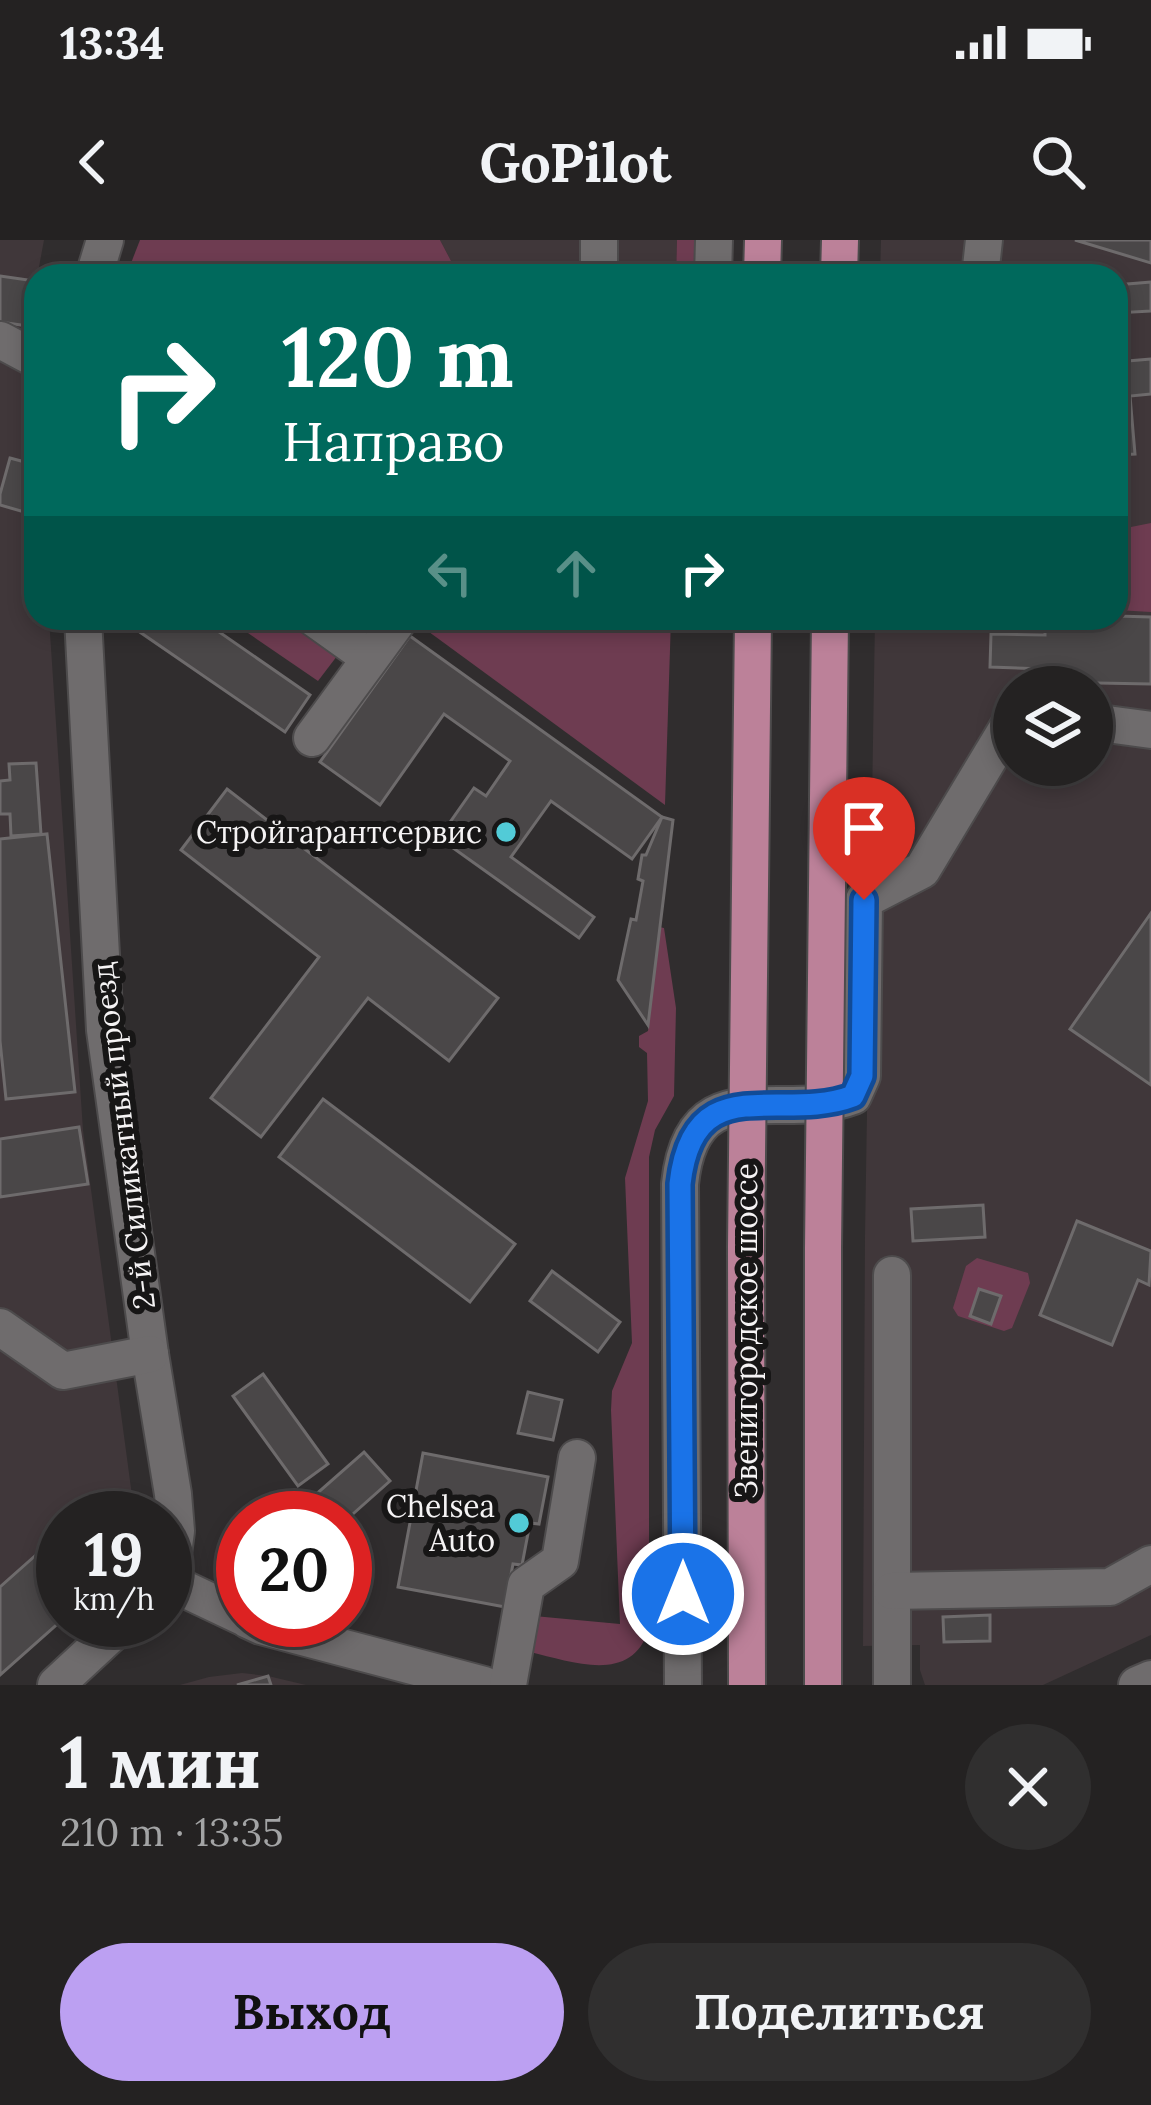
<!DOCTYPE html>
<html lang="ru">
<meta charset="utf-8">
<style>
body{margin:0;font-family:Lora,serif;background:#302f2f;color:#f1f3f6;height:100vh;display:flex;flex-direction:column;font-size:45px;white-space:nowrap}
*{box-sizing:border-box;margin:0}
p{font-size:39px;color:#a3a4a5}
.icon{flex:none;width:66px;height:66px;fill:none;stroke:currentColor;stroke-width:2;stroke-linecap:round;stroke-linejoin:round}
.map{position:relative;height:1445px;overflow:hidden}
.panel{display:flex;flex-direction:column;background:#242222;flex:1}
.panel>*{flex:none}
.hud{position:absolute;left:24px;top:24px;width:1104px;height:366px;border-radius:36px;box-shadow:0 6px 18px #0003,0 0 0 3px #413f40;background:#00695c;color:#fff;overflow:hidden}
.fabs{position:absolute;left:993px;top:426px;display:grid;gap:24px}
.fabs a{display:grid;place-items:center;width:120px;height:120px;border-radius:50%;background:#242222;box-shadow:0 6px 18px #0003,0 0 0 3px #413f40;font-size:60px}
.speed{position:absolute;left:36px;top:1251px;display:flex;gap:24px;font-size:60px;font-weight:700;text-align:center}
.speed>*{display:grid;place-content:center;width:156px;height:156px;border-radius:50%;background:#242222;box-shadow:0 6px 18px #0003,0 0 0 3px #413f40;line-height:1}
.speed small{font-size:30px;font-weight:400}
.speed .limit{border:18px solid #d22;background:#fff;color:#111}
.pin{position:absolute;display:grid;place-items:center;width:102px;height:102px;color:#fff;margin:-123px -51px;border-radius:50% 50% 50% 0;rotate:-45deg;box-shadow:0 0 12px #0007}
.pin .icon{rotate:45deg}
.me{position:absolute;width:132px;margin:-66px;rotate:0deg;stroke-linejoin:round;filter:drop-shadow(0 0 9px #0008)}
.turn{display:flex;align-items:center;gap:42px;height:252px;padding:0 60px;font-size:54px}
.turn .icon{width:156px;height:156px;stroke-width:2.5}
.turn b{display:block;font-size:84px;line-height:102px}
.lanes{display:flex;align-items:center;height:114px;padding:0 60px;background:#0003;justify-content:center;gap:60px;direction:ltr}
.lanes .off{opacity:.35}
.round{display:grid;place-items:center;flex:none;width:126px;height:126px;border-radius:63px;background:#302f2f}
.headline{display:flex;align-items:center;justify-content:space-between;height:204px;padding:0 60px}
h1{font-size:72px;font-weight:800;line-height:90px}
.primary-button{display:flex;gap:24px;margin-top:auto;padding:24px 60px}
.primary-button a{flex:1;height:138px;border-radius:72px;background:#bca0f2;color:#111;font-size:48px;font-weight:800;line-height:138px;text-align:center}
.primary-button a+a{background:#302f2f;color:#f1f3f6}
.status{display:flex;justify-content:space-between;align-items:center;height:84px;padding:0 60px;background:#242222;direction:ltr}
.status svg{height:33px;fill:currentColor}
header{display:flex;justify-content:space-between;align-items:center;height:156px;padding:0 60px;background:#242222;font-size:54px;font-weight:800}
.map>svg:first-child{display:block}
.built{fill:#40373a;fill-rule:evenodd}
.green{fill:#6e3c51}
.building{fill:#4a4748;stroke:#6e6b6c;stroke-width:3}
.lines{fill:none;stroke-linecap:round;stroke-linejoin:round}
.minor-casing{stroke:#4d4b4c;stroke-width:40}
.major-casing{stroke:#4d4b4c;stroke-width:40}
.minor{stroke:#6f6c6d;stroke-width:36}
.major{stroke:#bc8199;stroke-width:36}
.major-bridge-casing{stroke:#4d4b4c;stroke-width:40;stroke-linecap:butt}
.major-bridge{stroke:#bc8199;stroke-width:36}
.route-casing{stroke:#114b97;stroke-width:30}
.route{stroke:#1a73e8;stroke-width:21}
.poi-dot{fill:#52cbd7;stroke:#171616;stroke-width:4.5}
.labels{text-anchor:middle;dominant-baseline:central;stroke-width:12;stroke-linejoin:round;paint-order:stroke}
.poi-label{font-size:30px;fill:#f5f3f4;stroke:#171616;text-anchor:end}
.street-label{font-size:30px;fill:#f5f3f4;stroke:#171616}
</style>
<div class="status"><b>13:34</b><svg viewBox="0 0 49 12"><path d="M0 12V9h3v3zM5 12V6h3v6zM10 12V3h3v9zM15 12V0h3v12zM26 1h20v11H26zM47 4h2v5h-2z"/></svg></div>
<header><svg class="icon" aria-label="back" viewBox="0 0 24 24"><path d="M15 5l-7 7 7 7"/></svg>GoPilot<svg class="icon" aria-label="search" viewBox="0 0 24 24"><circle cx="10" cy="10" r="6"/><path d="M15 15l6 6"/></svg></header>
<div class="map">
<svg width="1151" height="1445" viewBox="0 0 1151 1445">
<rect width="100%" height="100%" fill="#302d2e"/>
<g class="built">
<polygon points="0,0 44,0 28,86 36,191 36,378 49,378 83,890 135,1278 63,1278 63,1379 0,1435"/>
<polygon points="440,0 677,0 676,36 459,36"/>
<path d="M881,0H1151V1395L1043,1445H925L920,1430V1405L863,1406L865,996L875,378H1116V36H880ZM1014,447H1092V525H1014Z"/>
<polygon points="242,1433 268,1436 306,1445 180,1445 209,1437"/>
</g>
<g class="green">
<polygon points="140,0 440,0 459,36 126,36"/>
<polygon points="677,0 702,0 701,36 676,36"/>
<polygon points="1151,283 1151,372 1116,370 1116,290"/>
<polygon points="226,378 366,378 318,441"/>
<polygon points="410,378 671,378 665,565"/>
<path d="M659,687L664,688L676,768L674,856L655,890L649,917V1388C633,1445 573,1422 530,1412L534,1376L620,1384L611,1170L612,1151L632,1103L625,938L648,861L647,813L639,807V796L648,791Z"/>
<polygon points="977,1018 1028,1033 1030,1043 1012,1088 1004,1091 958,1076 953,1068 966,1026"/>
</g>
<g class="building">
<polygon points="1075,0 1151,0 1151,23"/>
<polygon points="0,36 35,41 28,86 0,82"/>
<polygon points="1151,42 1151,71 1116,73 1116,45"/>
<polygon points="1151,119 1151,154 1130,156 1135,214 1116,215 1116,122"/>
<polygon points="10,218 36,225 35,275 0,265 0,254"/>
<polygon points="1116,376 1151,377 1151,444 1044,442 1044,429 990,427 991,394 1045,395 1045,378 1116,378"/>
<polygon points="141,378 199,378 310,455 285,492 134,388"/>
<polygon points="410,396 662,577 632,619 551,561 511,617 594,677 579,698 439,598 474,548 486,556 510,521 444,474 380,565 320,522"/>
<polygon points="36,523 41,594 11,596 10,574 0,574 0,541 10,540 9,524"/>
<polygon points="227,549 498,758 449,821 368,758 261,897 211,858 319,717 181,610"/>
<polygon points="662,577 673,580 648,785 618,740 631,679 636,680 643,641 638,639 642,615 646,615"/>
<polygon points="47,594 75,852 6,859 0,801 0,599"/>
<polygon points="1151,673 1151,845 1070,789"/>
<polygon points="323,859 515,1004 470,1062 279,917"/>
<polygon points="79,887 88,944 0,957 0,899"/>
<polygon points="983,965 985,997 913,1001 911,969"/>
<polygon points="1077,981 1151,1011 1149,1045 1138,1040 1112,1105 1040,1075"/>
<polygon points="552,1031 620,1082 598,1112 530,1061"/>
<polygon points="979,1049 1001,1056 991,1084 970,1076"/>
<polygon points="263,1134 328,1224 298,1246 233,1156"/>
<polygon points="528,1152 562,1160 553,1200 518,1193"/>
<polygon points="364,1212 390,1241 345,1281 345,1278 289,1278"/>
<polygon points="423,1213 548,1237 539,1284 530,1283 522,1325 513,1324 505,1367 398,1347"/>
<polygon points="96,1262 110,1278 78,1278"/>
<polygon points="63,1291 63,1379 0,1435 0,1347"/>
<polygon points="990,1375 990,1401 944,1402 943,1377"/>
<polygon points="268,1436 271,1445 237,1445"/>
</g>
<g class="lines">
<g class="minor-casing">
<g id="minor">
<polyline points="94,36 105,0"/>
<polyline points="599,36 599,0"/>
<polyline points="713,36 714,0"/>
<polyline points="980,36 984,0"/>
<polyline points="0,100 36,119"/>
<polyline points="83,378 105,790 150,1114 173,1254 176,1291 172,1321 165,1338"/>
<polyline points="314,378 370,418"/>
<polyline points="1092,482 1151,490"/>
<polyline points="312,498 400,378"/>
<polyline points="892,1035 892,1445"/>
<polyline points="0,1087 63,1131 150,1114"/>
<polyline points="165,1340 243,1377"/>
<polyline points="892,1351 1110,1347 1151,1324"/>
<polyline points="248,1380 261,1386 484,1445"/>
<polyline points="56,1445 126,1380"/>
<polyline points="508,1445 526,1345 560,1321 577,1218"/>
<path d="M683,1445L680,944C692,826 780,884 853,856L862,836L864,660L922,630L1014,477"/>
<polyline points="1137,1445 1151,1439"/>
</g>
</g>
<g class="major-casing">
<g id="major">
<polyline points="762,36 763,0"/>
<polyline points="839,36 840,0"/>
</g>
</g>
<use href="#minor" class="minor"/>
<use href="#major" class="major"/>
<g class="major-bridge-casing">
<g id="major-bridge">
<polyline points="747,1445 746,1006 753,378"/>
<polyline points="823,1445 823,1008 830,378"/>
</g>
</g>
<use href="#major-bridge" class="major-bridge"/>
</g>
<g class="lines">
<g class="route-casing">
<path id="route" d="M683,1354L680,944C693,826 780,884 853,856L862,836L864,660"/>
</g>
<use href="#route" class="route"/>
</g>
<g class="poi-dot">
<circle cx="506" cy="592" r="12"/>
<circle cx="519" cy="1283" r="12"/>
</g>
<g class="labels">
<g class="poi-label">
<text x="482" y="592">Стройгарантсервис</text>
<text x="495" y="1266">Chelsea<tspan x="495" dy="34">Auto</tspan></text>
</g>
<g class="street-label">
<text transform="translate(123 896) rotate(-97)">2-й Силикатный проезд</text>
<text transform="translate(746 1091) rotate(-90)">Звенигородское шоссе</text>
</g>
</g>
</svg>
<div class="fabs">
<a><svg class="icon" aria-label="layers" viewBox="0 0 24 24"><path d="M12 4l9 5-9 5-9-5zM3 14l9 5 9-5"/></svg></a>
</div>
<div class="speed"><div>19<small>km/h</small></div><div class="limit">20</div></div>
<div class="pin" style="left:864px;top:660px;background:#d93025"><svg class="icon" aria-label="arrive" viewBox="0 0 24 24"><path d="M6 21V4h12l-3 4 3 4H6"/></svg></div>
<svg class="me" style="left:683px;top:1354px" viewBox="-20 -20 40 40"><circle r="17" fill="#1a73e8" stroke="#fff" stroke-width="3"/><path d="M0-11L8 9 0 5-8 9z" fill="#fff"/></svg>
<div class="hud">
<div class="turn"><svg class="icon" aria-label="right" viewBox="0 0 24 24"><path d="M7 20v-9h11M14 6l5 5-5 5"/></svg><div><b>120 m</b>Направо</div></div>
<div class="lanes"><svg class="icon off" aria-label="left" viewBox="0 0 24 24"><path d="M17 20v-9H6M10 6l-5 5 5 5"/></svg><svg class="icon off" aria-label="ahead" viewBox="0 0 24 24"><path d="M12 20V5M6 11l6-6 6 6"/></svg><svg class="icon" aria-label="right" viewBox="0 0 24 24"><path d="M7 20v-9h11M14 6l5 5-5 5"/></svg></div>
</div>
</div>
<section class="panel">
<div class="headline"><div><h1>1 мин</h1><p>210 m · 13:35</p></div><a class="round"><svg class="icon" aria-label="close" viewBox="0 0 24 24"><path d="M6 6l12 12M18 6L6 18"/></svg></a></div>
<div class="primary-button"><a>Выход</a><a>Поделиться</a></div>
</section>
